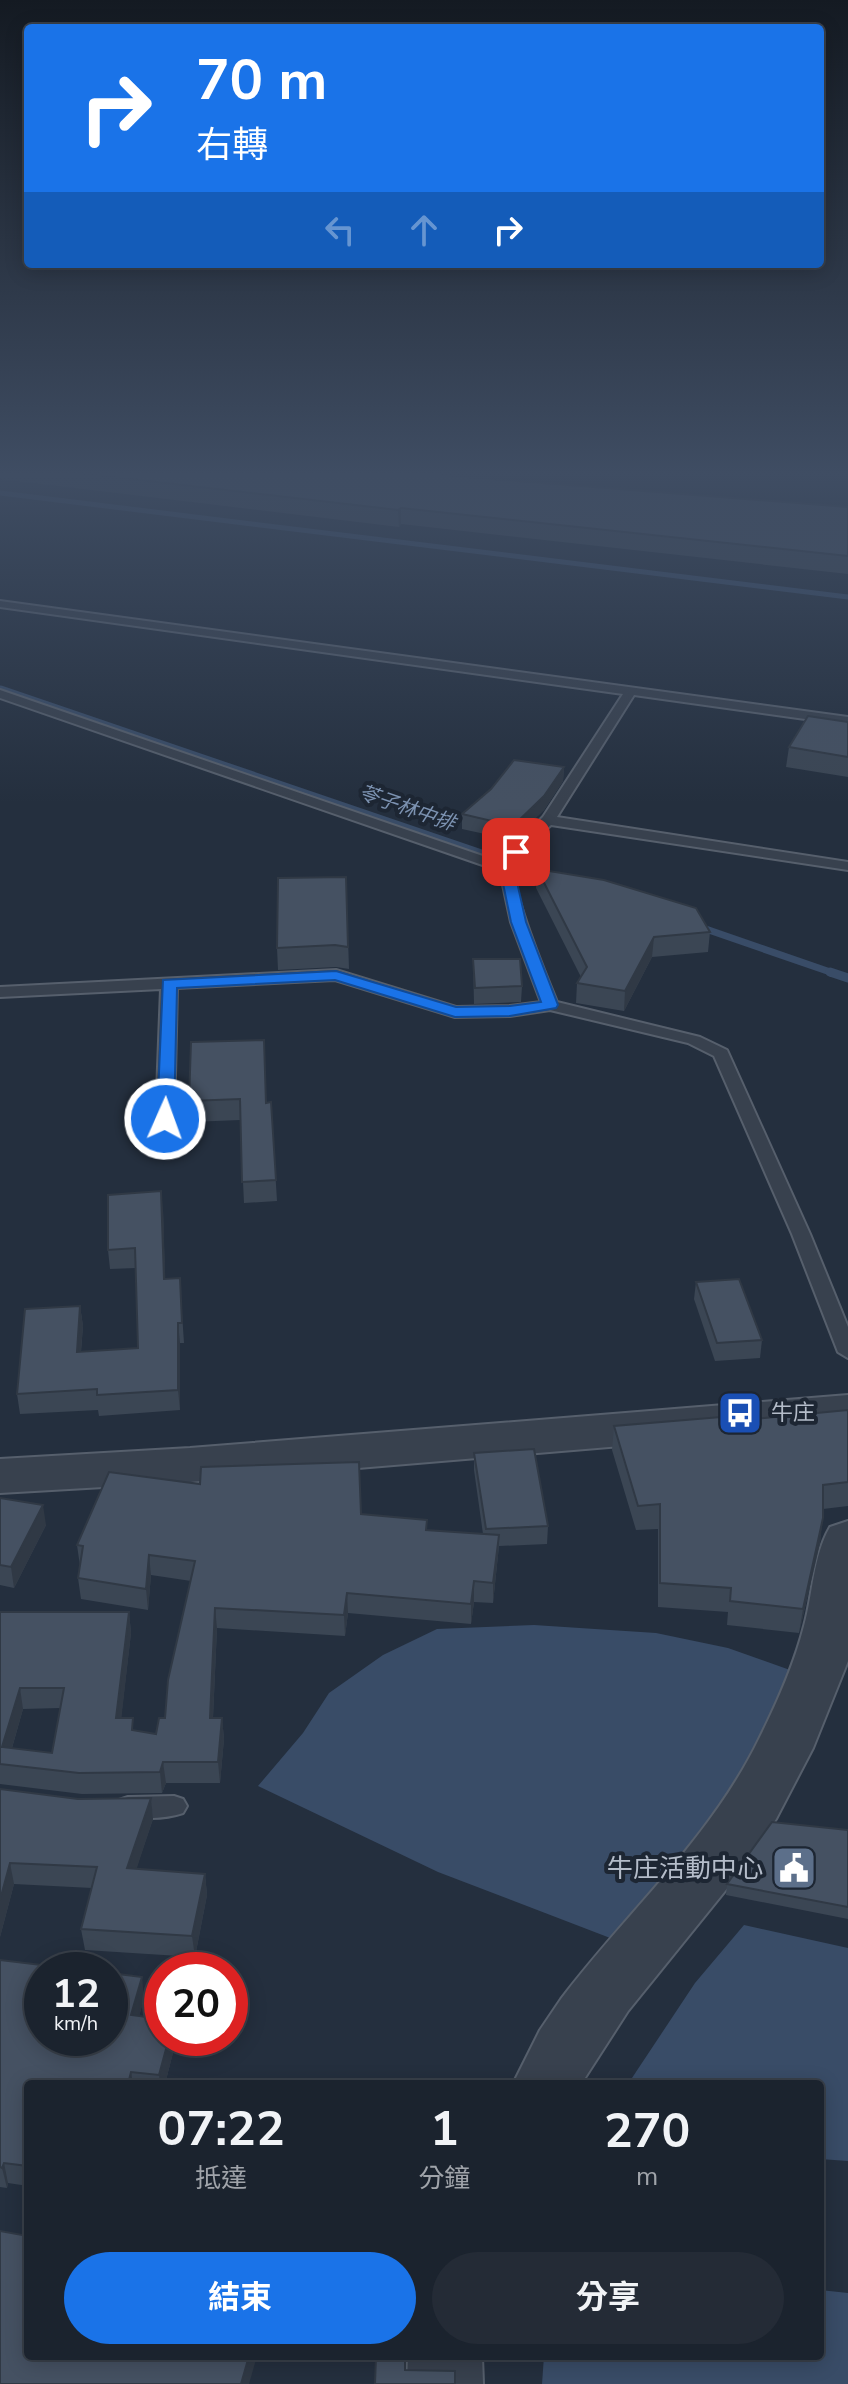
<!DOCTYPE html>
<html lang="zh-TW">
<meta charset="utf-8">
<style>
body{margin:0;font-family:"Nunito Sans","Noto Sans TC",sans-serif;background:#242b36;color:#f1f3f6;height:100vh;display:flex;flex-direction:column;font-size:30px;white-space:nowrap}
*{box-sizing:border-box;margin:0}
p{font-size:26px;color:#a0a4aa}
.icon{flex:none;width:44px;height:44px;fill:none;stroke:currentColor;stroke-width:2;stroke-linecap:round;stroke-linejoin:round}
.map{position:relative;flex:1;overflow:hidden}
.side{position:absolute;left:24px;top:2080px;width:800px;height:280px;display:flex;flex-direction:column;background:#1b232e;border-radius:8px;box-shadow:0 4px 20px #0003,0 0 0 2px #39404a}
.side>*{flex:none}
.banner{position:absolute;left:24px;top:24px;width:800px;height:244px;border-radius:8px;box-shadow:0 4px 20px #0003,0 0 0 2px #39404a;background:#1a73e8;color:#fff;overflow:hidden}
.speed{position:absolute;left:24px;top:1952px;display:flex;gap:16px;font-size:40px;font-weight:700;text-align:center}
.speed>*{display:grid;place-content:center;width:104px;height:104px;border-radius:50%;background:#1b232e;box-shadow:0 4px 20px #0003,0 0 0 2px #39404a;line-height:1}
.speed small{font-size:20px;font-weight:400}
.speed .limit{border:12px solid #d22;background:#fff;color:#111}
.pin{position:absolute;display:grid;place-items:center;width:68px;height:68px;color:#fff;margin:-34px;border-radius:16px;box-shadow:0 4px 12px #0006}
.me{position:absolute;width:88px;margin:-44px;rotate:2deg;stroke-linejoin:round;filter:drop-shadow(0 0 6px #0008)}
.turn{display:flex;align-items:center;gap:28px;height:168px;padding:0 40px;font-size:36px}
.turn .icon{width:104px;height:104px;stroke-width:2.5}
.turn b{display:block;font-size:56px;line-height:68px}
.lanes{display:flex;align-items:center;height:76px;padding:0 40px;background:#0003;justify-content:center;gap:40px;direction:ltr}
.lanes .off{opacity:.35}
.eta{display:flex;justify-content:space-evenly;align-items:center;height:136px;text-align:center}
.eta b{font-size:48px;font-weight:700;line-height:56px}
.cta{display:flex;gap:16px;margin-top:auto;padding:16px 40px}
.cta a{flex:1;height:92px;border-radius:48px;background:#1a73e8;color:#fff;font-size:32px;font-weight:700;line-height:92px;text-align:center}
.cta a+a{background:#242b36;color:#f1f3f6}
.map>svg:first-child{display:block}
.water{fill:#394c67}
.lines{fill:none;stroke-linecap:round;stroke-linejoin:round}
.stream-far2{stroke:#394c67;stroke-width:5}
.stream-far1{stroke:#394c67;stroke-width:7}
.stream{stroke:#394c67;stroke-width:9}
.service-casing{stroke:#565f6c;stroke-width:4}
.tertiary-casing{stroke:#565f6c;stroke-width:4}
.service{fill:#38414e;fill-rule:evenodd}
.tertiary{fill:#38414e;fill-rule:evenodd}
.wall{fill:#3b4654;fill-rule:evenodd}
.shaded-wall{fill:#303945}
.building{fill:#455162;stroke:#303945;stroke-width:2;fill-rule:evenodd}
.route{fill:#1a73e8;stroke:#114b97;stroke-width:2}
.labels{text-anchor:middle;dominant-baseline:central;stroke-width:8;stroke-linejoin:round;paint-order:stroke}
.far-water-label{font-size:20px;font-style:italic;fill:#7c92b1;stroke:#1d2633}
.poi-label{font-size:22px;fill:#b4bcc9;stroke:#1d2633;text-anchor:start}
.near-poi-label{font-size:26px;fill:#b4bcc9;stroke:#1d2633;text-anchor:end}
</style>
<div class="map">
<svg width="848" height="2384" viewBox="0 0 848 2384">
<rect width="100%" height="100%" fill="#242f3e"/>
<g class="water">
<polygon points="534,1625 656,1633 728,1648 804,1675 747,1790 618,1941 438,1872 258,1786 303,1733 329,1693 383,1655 437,1629"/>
<polygon points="744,1925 848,1948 848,2161 820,2159 820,2084 628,2084 695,1983"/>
<polygon points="820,2290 848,2293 848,2384 542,2384 544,2356 820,2356"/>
</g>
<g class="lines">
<g class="stream-far2">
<polyline points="0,493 848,597"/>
<polyline points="0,689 7,691"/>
</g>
<g class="stream-far1">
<polyline points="1,689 546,875"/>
<polyline points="700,927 836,974"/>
</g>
<polyline class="stream" points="830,972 848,978"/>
<g class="service-casing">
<g id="service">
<path d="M0,601L848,717V725L634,695L557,817L848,862V870L551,825C539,836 520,850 515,867C509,888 547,977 557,1002L700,1037L727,1050L810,1234L848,1327V1358L838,1352L792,1234L714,1056L688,1043L550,1010L510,1016L455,1017L335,980L177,988L174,1119L165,1124L156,1119L161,989L0,997V987L336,970L456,1007L510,1006L541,1002L511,922L500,871L0,698V690L503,863L511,849L543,817L623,694L0,607Z"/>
<path d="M174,1796L183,1799L187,1806L183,1813C165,1819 137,1820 119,1814L115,1807L119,1800L128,1797Z"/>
</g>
</g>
<g class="tertiary-casing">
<g id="tertiary">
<polygon points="848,1395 848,1427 190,1482 0,1493 0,1459 190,1448"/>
<path d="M848,1521V1661L813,1748L776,1819L746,1865L628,2011L581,2084H513L540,2030L561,1999C627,1912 711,1838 759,1739C777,1703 794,1665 804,1626C813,1594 813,1556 830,1527Z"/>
<polygon points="408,2356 482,2356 483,2384 407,2384"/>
</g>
</g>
<use href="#service" class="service"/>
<use href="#tertiary" class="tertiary"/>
</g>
<g class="wall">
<polygon points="0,470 460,470 460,473 456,476 848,507 848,574 401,524 399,527 0,479"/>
<polygon points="848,722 848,777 786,767 789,747"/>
<polygon points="564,767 563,781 544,810 512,840 462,829 462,814"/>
<polygon points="537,869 710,932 708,952 652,957 624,1011 576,1003 577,983 581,977 536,888"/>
<polygon points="346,877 349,969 336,967 278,970 277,948"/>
<polygon points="473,959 522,986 521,1002 474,1004"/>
<polygon points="191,1042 266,1103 271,1102 277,1201 244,1203 240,1120 191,1122 189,1101"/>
<polygon points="163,1210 165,1279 181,1298 184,1343 180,1343 180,1410 99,1416 98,1410 20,1414 17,1394 80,1306 83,1326 81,1352 138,1348 136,1268 110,1269 108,1250"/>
<polygon points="696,1282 762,1340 760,1358 715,1361 694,1299"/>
<polygon points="848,1410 848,1506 823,1509 820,1543 799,1633 727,1625 728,1612 658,1607 658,1529 636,1530 612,1450 614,1426 734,1421"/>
<path d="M474,1453L548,1526L547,1544L499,1546L493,1603L474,1602L471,1624L348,1613L345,1636L217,1628L213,1718H222L224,1739L220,1783H166L162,1793L82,1794L0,1784V1612H129L131,1633L121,1718L134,1731L156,1734L165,1718L191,1581L151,1575L148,1610L81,1599L78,1578L80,1566L77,1545L361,1514L427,1530L483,1534L474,1470ZM60,1708L52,1753L12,1748L23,1709Z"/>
<polygon points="0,1498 46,1525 14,1588 0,1585"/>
<polygon points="0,1789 78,1799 151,1798 153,1819 136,1869 205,1874 207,1895 195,1957 85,1950 81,1929 92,1888 14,1884 0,1937"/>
<polygon points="848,1830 848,1919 726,1895 727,1884"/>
<polygon points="0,1960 144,1998 139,2016 176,2041 165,2084 28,2084 28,2186 8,2183 7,2188 0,2187"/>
</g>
<g class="shaded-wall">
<polygon points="446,470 460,470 460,473 439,491 440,475"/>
<polygon points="401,508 401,524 399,527 398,510"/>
<polygon points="564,767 563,781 544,810 512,840 513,826"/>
<polygon points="654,937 652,957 624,1011 625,991"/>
<polygon points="161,1191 163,1210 166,1299 164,1279"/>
<polygon points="80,1306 83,1326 79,1372 77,1352"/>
<polygon points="178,1323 180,1343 180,1410 178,1390"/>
<polygon points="43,1505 46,1525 14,1588 11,1567"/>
<polygon points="823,1518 820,1543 799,1633 803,1609"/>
<polygon points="499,1535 498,1555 493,1603 493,1583"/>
<polygon points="149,1555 151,1575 148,1610 146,1589"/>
<polygon points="474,1581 474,1602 471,1624 471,1604"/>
<polygon points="347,1593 348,1613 345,1636 344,1615"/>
<polygon points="215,1608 217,1628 212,1739 210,1718"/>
<polygon points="129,1612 131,1633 119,1739 116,1718"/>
<polygon points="20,1688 23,1709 7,1765 2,1747"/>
<polygon points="222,1718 224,1739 220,1783 218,1762"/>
<polygon points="163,1762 166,1783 162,1793 160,1772"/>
<polygon points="151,1798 153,1819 130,1889 127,1868"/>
<polygon points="10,1863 14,1884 0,1937 0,1900"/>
<polygon points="205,1874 207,1895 195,1957 192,1936"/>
<polygon points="142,1977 144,1998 134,2036 131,2015"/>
<polygon points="169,2038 175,2038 176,2041 165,2084 160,2084 159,2075"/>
<polygon points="131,2072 133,2084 128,2084"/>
<polygon points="4,2163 8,2183 7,2188 2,2168"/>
<polygon points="249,2356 257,2356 249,2384 241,2384"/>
</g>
<g class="building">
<polygon points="53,470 446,470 440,475 848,507 848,556 401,508 398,510"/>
<polygon points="808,716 848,722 848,757 789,747"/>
<polygon points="514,760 564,767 544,796 513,826 462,814 491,789"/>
<polygon points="537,869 604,880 696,908 710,932 654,937 625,991 577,983 587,967"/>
<polygon points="346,877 348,947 335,945 277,948 278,878"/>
<polygon points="473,959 520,959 522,986 475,988"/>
<polygon points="264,1040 266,1103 271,1102 276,1180 242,1182 240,1099 189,1101 191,1042"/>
<polygon points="161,1191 164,1279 180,1278 182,1323 178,1323 178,1390 97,1395 97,1389 17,1394 25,1309 80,1306 77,1352 138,1348 135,1248 108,1250 108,1195"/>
<polygon points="739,1279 762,1340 717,1343 696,1282"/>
<polygon points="848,1410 848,1482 823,1485 823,1518 803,1609 730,1601 731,1588 660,1583 660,1504 638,1506 614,1426 733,1416 734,1421"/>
<polygon points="534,1449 548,1526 486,1529 474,1453"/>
<path d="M359,1462L361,1514L427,1520L426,1530L499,1535L493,1583L474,1581L471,1604L347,1593L344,1615L215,1608L210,1718H222L218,1762H163L160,1772L79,1773L0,1764V1612H129L116,1718H133L132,1730L156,1734L159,1718H165L168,1680L195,1561L149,1555L146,1589L78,1578L83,1546L77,1545L109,1472L200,1484L201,1467ZM20,1688H64L52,1753L2,1747Z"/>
<polygon points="0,1498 43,1505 11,1567 0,1565"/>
<polygon points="0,1789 78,1799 151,1798 127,1868 205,1874 192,1936 81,1929 97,1867 10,1863 0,1900"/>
<polygon points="772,1822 848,1830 848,1907 727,1884"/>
<polygon points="0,1960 83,1970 42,1970 42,2038 110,2038 110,1973 142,1977 131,2015 162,2019 162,2038 169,2038 159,2075 131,2072 128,2084 28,2084 28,2166 4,2163 2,2168 0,2167"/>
<polygon points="0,2231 28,2236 28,2356 249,2356 241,2384 0,2384"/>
<polygon points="376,2356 405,2356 405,2370 455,2371 455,2384 375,2384"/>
</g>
<linearGradient id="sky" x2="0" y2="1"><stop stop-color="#141a22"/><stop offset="0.59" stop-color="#3f4d63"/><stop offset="1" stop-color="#3f4d63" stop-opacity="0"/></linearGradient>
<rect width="848" height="803" fill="url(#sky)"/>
<polygon class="route" points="516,847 523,852 514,869 526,922 558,1005 556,1008 510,1016 455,1017 335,980 177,988 174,1119 171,1123 159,1123 157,1119 163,980 336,971 456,1007 510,1006 541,1002 511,922 500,869 511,849"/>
<defs>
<g id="bus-square" transform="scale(2.3)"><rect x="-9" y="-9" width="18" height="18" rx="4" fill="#1a4fb4" stroke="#1d2633"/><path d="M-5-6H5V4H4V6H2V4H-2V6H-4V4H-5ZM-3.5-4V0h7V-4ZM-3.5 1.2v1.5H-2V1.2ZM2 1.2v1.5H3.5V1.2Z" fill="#fff"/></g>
<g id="civic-square" transform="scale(2.3)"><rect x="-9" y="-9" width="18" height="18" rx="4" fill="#5c6f8a" stroke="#1d2633"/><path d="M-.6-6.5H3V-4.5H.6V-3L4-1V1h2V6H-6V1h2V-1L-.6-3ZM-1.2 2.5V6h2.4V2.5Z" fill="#fff"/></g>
</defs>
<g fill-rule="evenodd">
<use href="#bus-square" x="740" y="1413"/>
<use href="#civic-square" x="794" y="1868"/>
</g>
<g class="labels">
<g class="far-water-label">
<text transform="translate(407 808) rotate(19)">苓子林中排</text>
</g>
<g class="poi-label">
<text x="771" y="1413">牛庄</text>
</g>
<g class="near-poi-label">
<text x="763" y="1868">牛庄活動中心</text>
</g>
</g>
</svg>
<div class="speed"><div>12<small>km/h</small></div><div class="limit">20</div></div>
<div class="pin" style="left:516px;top:852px;background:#d93025"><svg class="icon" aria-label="arrive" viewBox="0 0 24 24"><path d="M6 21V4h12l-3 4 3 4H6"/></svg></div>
<svg class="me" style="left:165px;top:1119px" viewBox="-20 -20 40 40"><circle r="17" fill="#1a73e8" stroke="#fff" stroke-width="3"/><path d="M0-11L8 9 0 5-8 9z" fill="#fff"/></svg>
<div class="banner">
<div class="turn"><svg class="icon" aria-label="right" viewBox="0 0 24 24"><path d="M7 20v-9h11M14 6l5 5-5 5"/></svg><div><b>70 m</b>右轉</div></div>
<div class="lanes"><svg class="icon off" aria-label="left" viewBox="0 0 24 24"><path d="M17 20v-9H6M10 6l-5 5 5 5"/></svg><svg class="icon off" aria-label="ahead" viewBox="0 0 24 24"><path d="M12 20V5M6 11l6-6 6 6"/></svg><svg class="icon" aria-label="right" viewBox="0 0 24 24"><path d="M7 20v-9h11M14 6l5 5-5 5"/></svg></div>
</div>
<section class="side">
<div class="eta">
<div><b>07:22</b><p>抵達</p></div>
<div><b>1</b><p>分鐘</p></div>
<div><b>270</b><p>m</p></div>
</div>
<div class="cta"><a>結束</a><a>分享</a></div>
</section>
</div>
